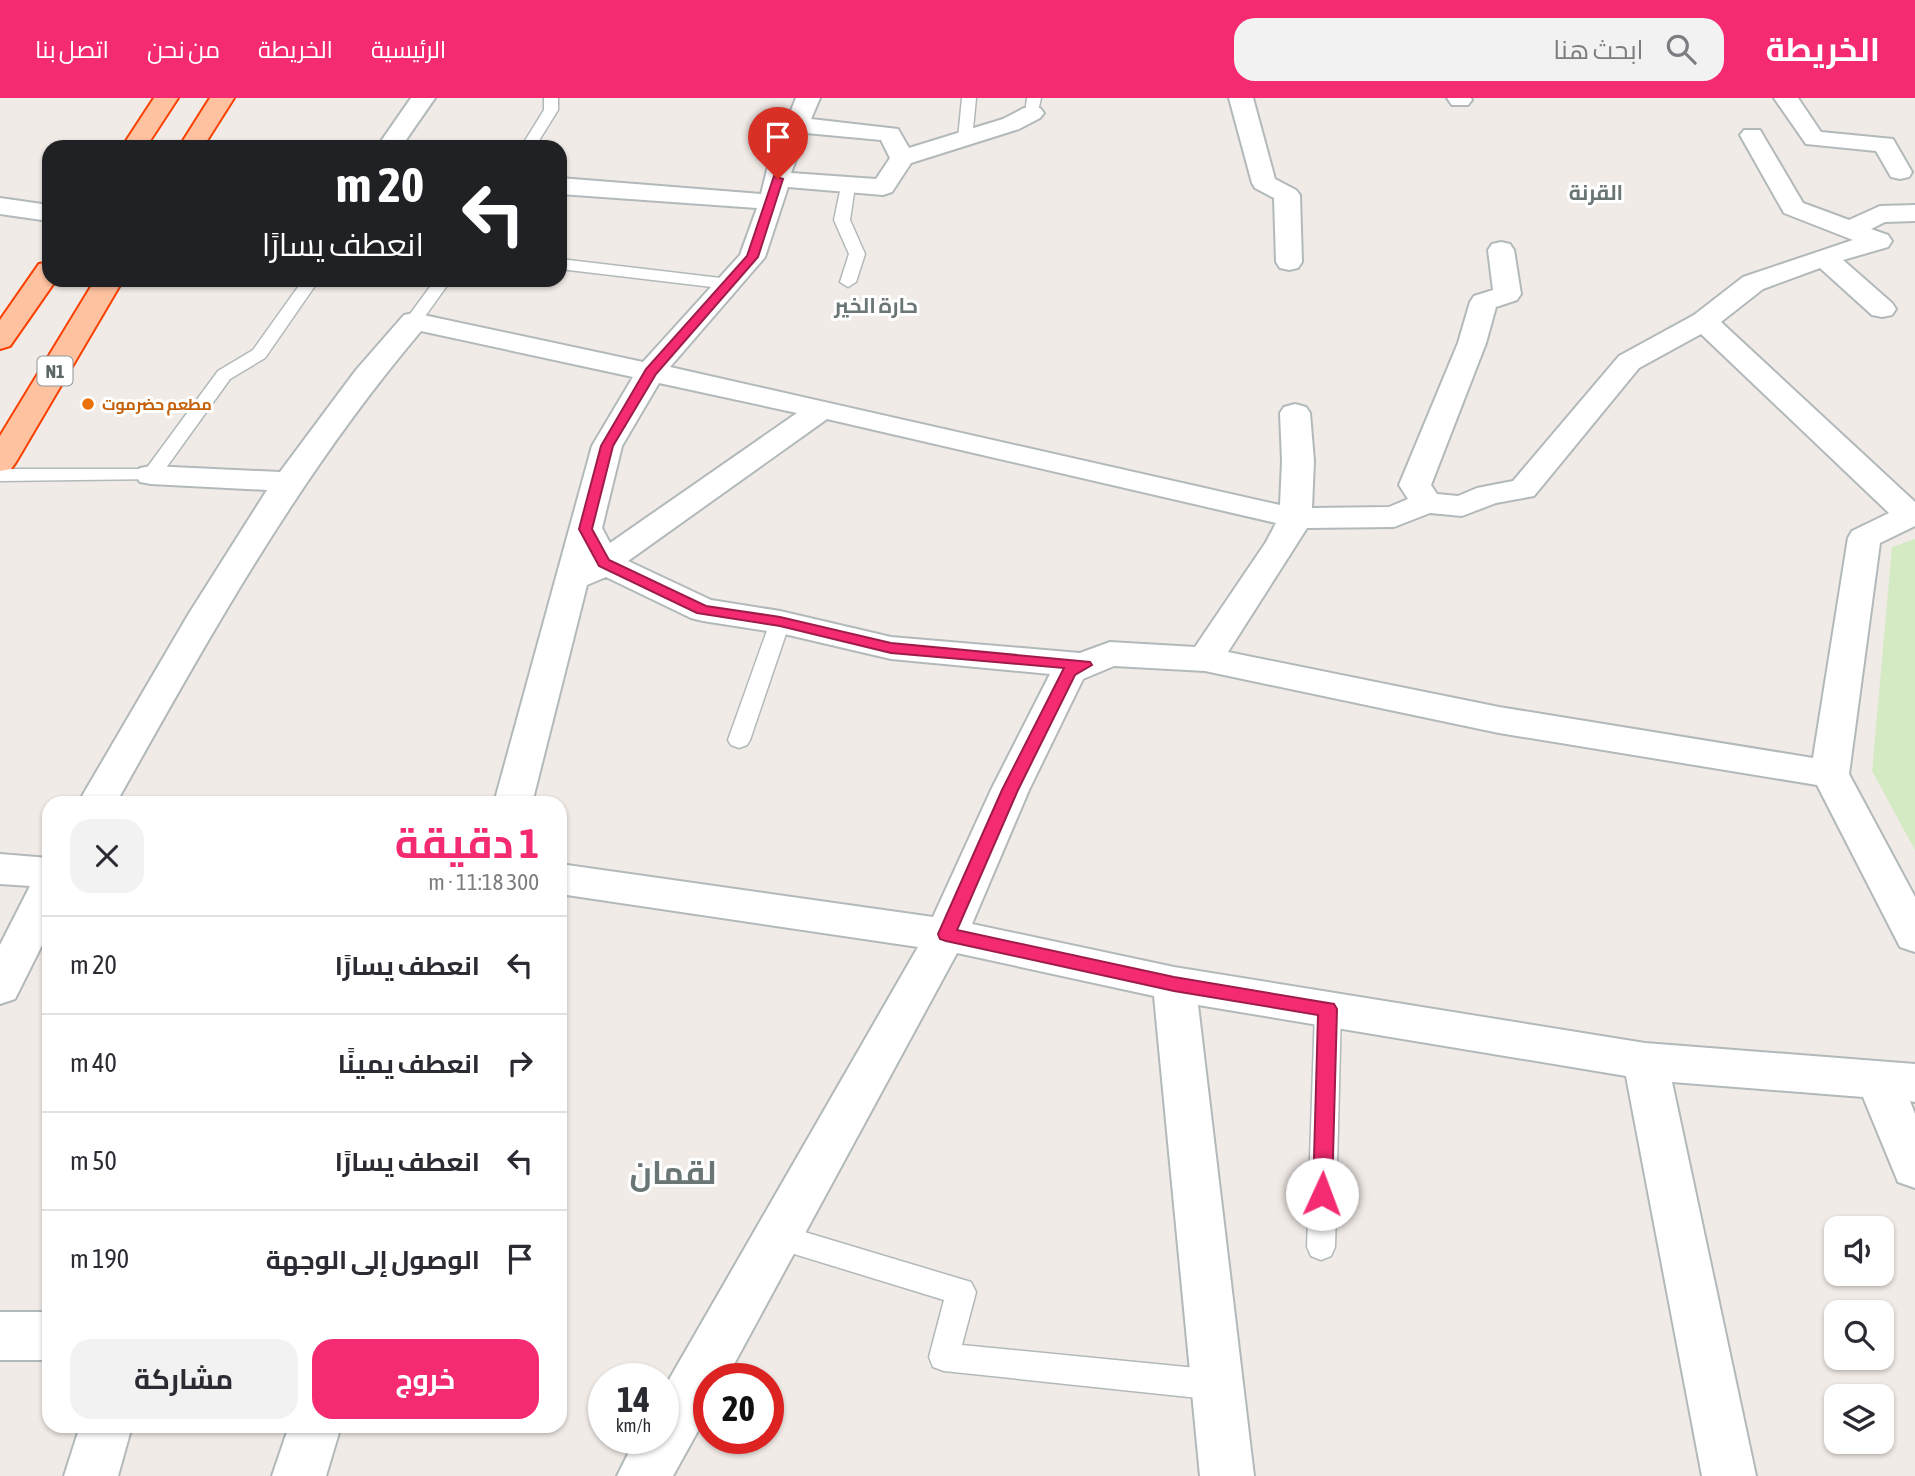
<!DOCTYPE html>
<html lang="ar">
<meta charset="utf-8">
<style>
body{margin:0;font-family:"Asap Condensed",Cairo,sans-serif;background:#f2f2f3;color:#2b2b33;direction:rtl;height:100vh;display:flex;flex-direction:column;font-size:26px;white-space:nowrap}
*{box-sizing:border-box;margin:0}
p{font-size:23px;color:#7c7c81}
.icon{flex:none;width:38px;height:38px;fill:none;stroke:currentColor;stroke-width:2;stroke-linecap:round;stroke-linejoin:round}
.map{position:relative;flex:1;overflow:hidden;direction:ltr}
.drawer{position:absolute;left:42px;top:698px;width:525px;height:637px;display:flex;flex-direction:column;background:#fff;border-radius:21px;box-shadow:0 2px 5px #0004;direction:rtl}
.drawer>*{flex:none}
.guide{position:absolute;left:42px;top:42px;width:525px;height:147px;border-radius:21px;box-shadow:0 2px 5px #0004;direction:rtl;background:#202124;color:#fff;overflow:hidden}
.tools{position:absolute;left:1824px;top:1118px;display:grid;gap:14px}
.tools a{display:grid;place-items:center;width:70px;height:70px;border-radius:14px;background:#fff;box-shadow:0 2px 5px #0004;font-size:35px}
.speed{position:absolute;left:588px;top:1265px;display:flex;gap:14px;font-size:35px;font-weight:700;text-align:center}
.speed>*{display:grid;place-content:center;width:91px;height:91px;border-radius:50%;background:#fff;box-shadow:0 2px 5px #0004;line-height:1}
.speed small{font-size:18px;font-weight:400}
.speed .limit{border:10px solid #d22;background:#fff;color:#111}
.pin{position:absolute;display:grid;place-items:center;width:60px;height:60px;color:#fff;margin:-72px -30px;border-radius:50% 50% 50% 0;rotate:-45deg;box-shadow:0 0 7px #0007}
.pin .icon{rotate:45deg}
.me{position:absolute;width:77px;margin:-38px;rotate:2deg;stroke-linejoin:round;filter:drop-shadow(0 0 5px #0008)}
.turn{display:flex;align-items:center;gap:24px;height:147px;padding:0 28px;font-size:32px}
.turn .icon{width:91px;height:91px;stroke-width:2.5}
.turn b{display:block;font-size:49px;line-height:60px}
.round{display:grid;place-items:center;flex:none;width:74px;height:74px;border-radius:21px;background:#f2f2f3}
.headline{display:flex;align-items:center;justify-content:space-between;height:119px;padding:0 28px}
h1{font-size:42px;font-weight:700;line-height:52px;color:#f42b72}
.button{display:flex;gap:14px;margin-top:auto;padding:14px 28px}
.button a{flex:1;height:80px;border-radius:21px;background:#f42b72;color:#fff;font-size:28px;font-weight:700;line-height:80px;text-align:center}
.button a+a{background:#f2f2f3;color:#2b2b33}
ul{padding:0;list-style:none}
li{display:flex;align-items:center;gap:21px;height:98px;padding:0 28px;border-top:2px solid #e1e1e2}
li div{flex:1}
li b{display:block;font-size:26px}
li em{font-style:normal}
header{display:flex;align-items:center;gap:42px;box-sizing:border-box;height:98px;padding:0 35px;background:#f42b72;color:#fff}
header strong{font-size:33px}
nav{display:flex;gap:38px;margin-inline-start:auto;font-size:24px}
.search{width:490px;height:63px;background:#f2f2f3;display:flex;align-items:center;gap:18px;box-sizing:border-box;padding:0 24px;border-radius:21px;color:#7c7c81;font-size:26px}
.map>svg:first-child{display:block}
.green{fill:#d4eac3}
.lines{fill:none;stroke-linecap:round;stroke-linejoin:round}
.service-casing{stroke:#b2b9ba;stroke-width:3}
.minor-casing{stroke:#b2b9ba;stroke-width:4}
.trunk-casing{stroke:#f94000;stroke-width:4}
.service{fill:#fff;fill-rule:evenodd}
.minor{fill:#fff;fill-rule:evenodd}
.trunk{fill:#ffc2a0;fill-rule:evenodd}
.route{fill:#f42b72;stroke:#9f1c4a;stroke-width:2}
.food-dot{fill:#e8710a;stroke:#fff;stroke-width:2.5}
.labels{text-anchor:middle;dominant-baseline:central;stroke-width:6;stroke-linejoin:round;paint-order:stroke}
.far-food-label{font-size:16px;font-weight:bold;fill:#c56008;stroke:#fff;text-anchor:start}
.shield{fill:#fff;stroke:#8e9595;stroke-width:2}
.shield-label{font-size:18px;font-weight:bold;fill:#5e6768}
.far-district-label{font-size:21px;font-weight:bold;fill:#6a7576;stroke:#fff}
.near-district-label{font-size:32px;font-weight:bold;fill:#6a7576;stroke:#fff}
</style>
<header>
<strong>الخريطة</strong>
<div class="search"><svg class="icon" aria-label="search" viewBox="0 0 24 24"><circle cx="10" cy="10" r="6"/><path d="M15 15l6 6"/></svg>ابحث هنا</div>
<nav><a>الرئيسية</a><a>الخريطة</a><a>من نحن</a><a>اتصل بنا</a></nav>
</header>
<div class="map">
<svg width="1915" height="1378" viewBox="0 0 1915 1378">
<rect width="100%" height="100%" fill="#f1ebe7"/>
<polygon class="green" points="1915,441 1915,752 1872,673 1892,449"/>
<g class="lines">
<g class="service-casing">
<g id="service">
<polygon points="544,0 558,0 558,12 535,49 521,49 544,12"/>
<polygon points="962,0 976,0 972,41 965,45 958,41"/>
<polygon points="1027,0 1041,0 1037,18 1032,19 1025,15"/>
<polygon points="848,84 855,88 850,122 865,156 856,184 848,189 840,184 849,156 834,122 841,88"/>
<polygon points="560,161 729,181 737,186 729,191 560,171"/>
<polygon points="303,182 319,182 265,260 230,281 158,381 0,383 0,371 146,371 218,273 253,252"/>
<polygon points="435,182 451,182 416,231 404,231 402,227"/>
<polygon points="780,517 787,519 790,524 750,642 747,647 739,650 731,647 728,642 770,524 773,519"/>
<polygon points="1328,901 1337,904 1341,911 1335,1149 1331,1158 1321,1162 1311,1158 1307,1149 1315,911 1319,904"/>
<polygon points="778,1126 971,1184 976,1194 962,1247 1217,1272 1228,1277 1232,1287 1228,1297 1217,1302 944,1273 933,1269 929,1259 944,1202 768,1148 764,1139 768,1130"/>
</g>
</g>
<g class="minor-casing">
<g id="minor">
<polygon points="411,0 435,0 401,49 377,49"/>
<path d="M796,0H820L811,21L898,31L909,50L1003,21L1024,10H1040L1044,15L1040,20L1019,31L911,65L892,94L883,97L788,89L765,159L670,269L1280,407L1282,363L1280,315L1284,309L1295,306L1306,309L1310,315L1314,363L1312,410L1389,409L1408,401L1399,387L1458,245L1470,204L1474,198L1493,192L1488,152L1492,146L1501,144L1510,146L1514,152L1521,196L1517,202L1496,209L1486,245L1431,387L1437,396L1458,398L1477,390L1513,383L1619,258L1694,217L1743,179L1853,142L1784,115L1740,37L1744,32H1760L1803,105L1849,122L1880,108L1915,107V123L1885,124L1871,131L1888,137L1892,143L1888,149L1843,162L1892,205L1896,211L1892,217L1882,219L1872,217L1820,170L1763,191L1721,224L1915,404V428L1880,445L1849,676L1915,799V854L1900,849L1817,687L1499,635L1205,573L1114,568L1083,581L1029,692L972,826L1174,869L1645,945L1915,966V1004L1910,1003L1915,1016V1090L1898,1084L1863,999L1672,984L1756,1378H1702L1626,978L1198,907L1254,1378H1200L1154,898L957,855L726,1281H709V1313L673,1378H617L636,1340H663V1292L918,849L560,796V766L933,819L991,692L1050,576L891,561L780,535L703,523L691,520L606,479L587,487L532,705H494L592,348L633,279L421,233C296,381 210,538 116,705H78L188,517L267,392L151,386L140,384L135,377L140,370L151,368L280,374L356,272L404,217L414,215L643,264L740,157L757,110L560,96V80L761,96L767,72ZM806,35L881,42L890,60L876,81L791,75ZM1701,236L1889,415L1852,433L1848,440L1813,660L1499,609L1228,554L1307,430L1394,429L1430,415L1462,418L1496,405L1534,398L1639,270ZM659,285L797,315L610,445L602,430L622,348ZM827,321L1276,425L1266,444L1195,549L1110,544L1080,555L891,539L780,513L711,502L628,463Z"/>
<polygon points="1229,0 1253,0 1275,81 1296,92 1300,97 1302,164 1298,170 1289,172 1280,170 1276,164 1274,100 1255,90 1252,85"/>
<polygon points="1447,0 1471,0 1472,2 1468,7 1452,7"/>
<polygon points="1774,0 1798,0 1821,34 1893,41 1912,74 1909,79 1900,81 1891,79 1876,53 1806,46"/>
<polygon points="0,100 49,107 49,123 0,116"/>
<polygon points="0,756 49,760 49,833 15,901 0,906 0,847 30,788 0,786"/>
<rect x="0" y="1214" width="49" height="48"/>
<polygon points="80,1328 132,1328 118,1378 64,1378"/>
<polygon points="289,1328 341,1328 326,1378 272,1378"/>
</g>
</g>
<g class="trunk-casing">
<g id="trunk">
<polygon points="154,0 178,0 146,49 122,49"/>
<polygon points="210,0 234,0 203,49 179,49"/>
<polygon points="49,164 49,182 56,182 10,248 0,251 0,222 39,166"/>
<polygon points="95,182 123,182 16,364 11,371 0,373 0,338"/>
</g>
</g>
<use href="#service" class="service"/>
<use href="#minor" class="minor"/>
<use href="#trunk" class="trunk"/>
</g>
<polygon class="route" points="774,78 783,81 758,159 656,276 613,348 592,431 609,462 706,508 780,519 891,545 1090,564 1092,567 1075,577 1018,692 957,832 1174,879 1334,906 1337,911 1332,1096 1329,1102 1322,1105 1316,1102 1313,1096 1318,917 1174,893 946,843 940,841 938,836 1002,692 1064,570 891,555 780,528 697,515 599,468 579,431 601,348 646,271 747,158"/>
<circle class="food-dot" cx="88" cy="306" r="7"/>
<g class="labels">
<g class="far-food-label">
<text x="102" y="306">مطعم حضرموت</text>
</g>
<rect class="shield" x="37.5" y="258.5" width="35" height="29" rx="5"/>
<g class="shield-label">
<text x="55" y="273">N1</text>
</g>
<g class="far-district-label">
<text x="1596" y="94">القرنة</text>
<text x="876" y="207">حارة الخير</text>
</g>
<g class="near-district-label">
<text x="673" y="1074">لقمان</text>
</g>
</g>
</svg>
<div class="tools">
<a><svg class="icon" aria-label="sound" viewBox="0 0 24 24"><path d="M4 9h4l5-4v14l-5-4H4zM17 9q2 3 0 6"/></svg></a>
<a><svg class="icon" aria-label="search" viewBox="0 0 24 24"><circle cx="10" cy="10" r="6"/><path d="M15 15l6 6"/></svg></a>
<a><svg class="icon" aria-label="layers" viewBox="0 0 24 24"><path d="M12 4l9 5-9 5-9-5zM3 14l9 5 9-5"/></svg></a>
</div>
<div class="speed"><div>14<small>km/h</small></div><div class="limit">20</div></div>
<div class="pin" style="left:778px;top:81px;background:#d93025"><svg class="icon" aria-label="arrive" viewBox="0 0 24 24"><path d="M6 21V4h12l-3 4 3 4H6"/></svg></div>
<svg class="me" style="left:1322px;top:1096px" viewBox="-20 -20 40 40"><circle r="19" fill="#fff"/><path d="M0-13L10 11 0 6-10 11z" fill="#f42b72"/></svg>
<div class="guide">
<div class="turn"><svg class="icon" aria-label="left" viewBox="0 0 24 24"><path d="M17 20v-9H6M10 6l-5 5 5 5"/></svg><div><b>20 m</b>انعطف يسارًا</div></div>
</div>
<section class="drawer">
<div class="headline"><div><h1>1 دقيقة</h1><p>300 m · 11:18</p></div><a class="round"><svg class="icon" aria-label="close" viewBox="0 0 24 24"><path d="M6 6l12 12M18 6L6 18"/></svg></a></div>
<ul>
<li><svg class="icon" aria-label="left" viewBox="0 0 24 24"><path d="M17 20v-9H6M10 6l-5 5 5 5"/></svg><div><b>انعطف يسارًا</b></div><em>20 m</em></li>
<li><svg class="icon" aria-label="right" viewBox="0 0 24 24"><path d="M7 20v-9h11M14 6l5 5-5 5"/></svg><div><b>انعطف يمينًا</b></div><em>40 m</em></li>
<li><svg class="icon" aria-label="left" viewBox="0 0 24 24"><path d="M17 20v-9H6M10 6l-5 5 5 5"/></svg><div><b>انعطف يسارًا</b></div><em>50 m</em></li>
<li><svg class="icon" aria-label="arrive" viewBox="0 0 24 24"><path d="M6 21V4h12l-3 4 3 4H6"/></svg><div><b>الوصول إلى الوجهة</b></div><em>190 m</em></li>
</ul>
<div class="button"><a>خروج</a><a>مشاركة</a></div>
</section>
</div>
